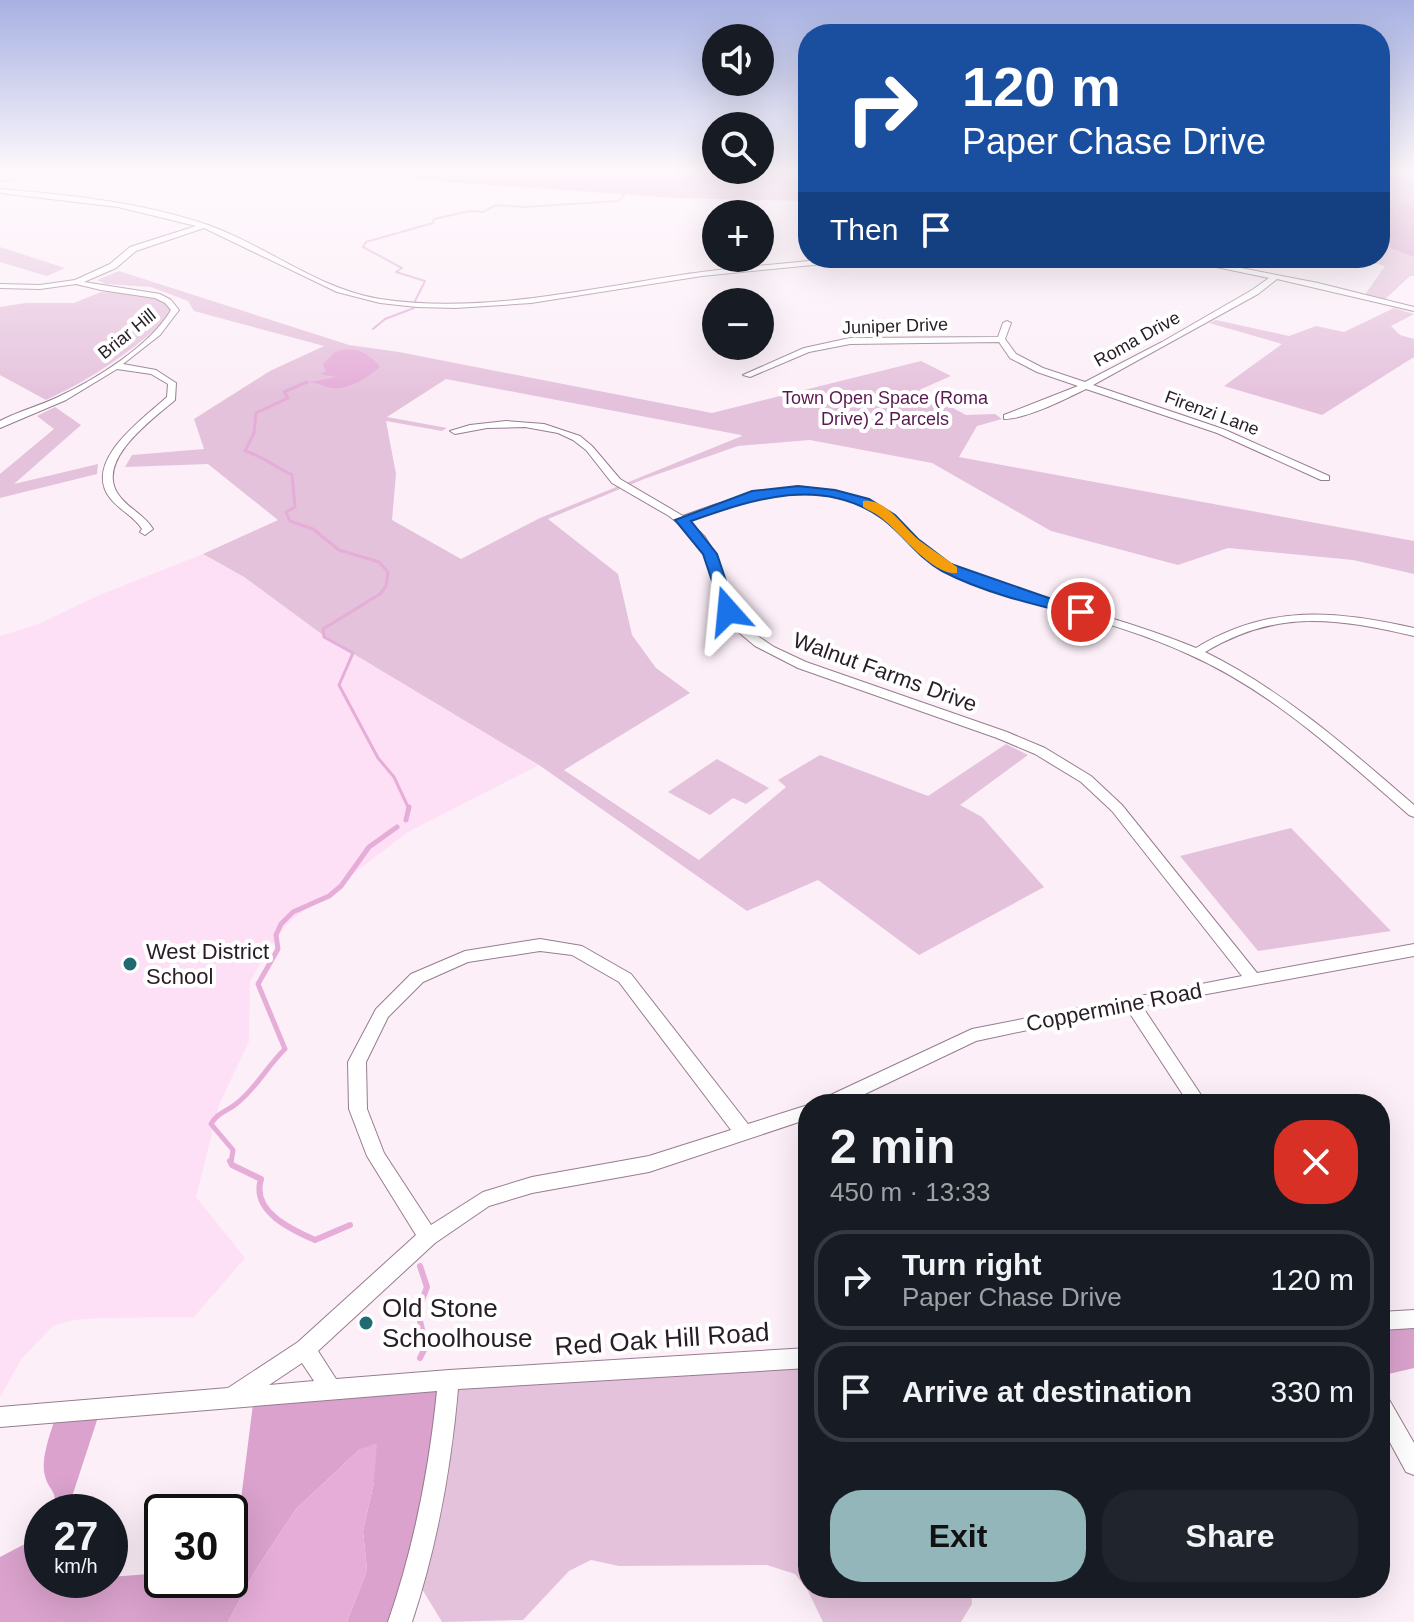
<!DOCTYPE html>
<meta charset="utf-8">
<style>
body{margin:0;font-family:Arial,sans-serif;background:#20242c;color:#f1f3f6;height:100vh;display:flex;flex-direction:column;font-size:30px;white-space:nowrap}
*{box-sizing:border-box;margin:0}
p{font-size:26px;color:#9ea1a6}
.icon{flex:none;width:44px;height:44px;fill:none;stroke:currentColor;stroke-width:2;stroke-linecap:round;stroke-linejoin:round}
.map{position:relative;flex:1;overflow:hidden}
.side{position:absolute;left:798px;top:1094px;width:592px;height:504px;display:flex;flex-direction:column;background:#171b24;border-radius:32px;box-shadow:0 8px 32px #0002}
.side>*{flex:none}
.top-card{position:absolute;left:798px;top:24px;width:592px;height:244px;border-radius:32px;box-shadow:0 8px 32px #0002;background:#1a4fa0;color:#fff;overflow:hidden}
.controls{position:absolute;left:702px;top:24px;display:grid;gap:16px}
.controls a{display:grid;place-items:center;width:72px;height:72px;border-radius:50%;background:#171b24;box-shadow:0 8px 32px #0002;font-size:40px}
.speed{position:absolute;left:24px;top:1494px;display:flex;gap:16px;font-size:40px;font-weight:700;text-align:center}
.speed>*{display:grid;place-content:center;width:104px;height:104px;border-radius:50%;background:#171b24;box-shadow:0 8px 32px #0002;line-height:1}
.speed small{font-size:20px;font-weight:400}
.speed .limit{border:4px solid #111;border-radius:12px;background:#fff;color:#111}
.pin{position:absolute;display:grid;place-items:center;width:68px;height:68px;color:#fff;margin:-34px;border:4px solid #fff;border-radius:50%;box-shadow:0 2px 8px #0007}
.me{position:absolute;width:88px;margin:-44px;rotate:342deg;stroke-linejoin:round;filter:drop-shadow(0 0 6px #0008)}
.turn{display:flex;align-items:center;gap:28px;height:168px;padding:0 32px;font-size:36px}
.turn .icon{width:104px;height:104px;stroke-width:2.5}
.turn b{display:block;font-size:56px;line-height:68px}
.then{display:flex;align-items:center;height:76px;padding:0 32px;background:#0003;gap:16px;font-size:30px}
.round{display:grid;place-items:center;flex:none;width:84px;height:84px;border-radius:32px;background:#20242c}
.head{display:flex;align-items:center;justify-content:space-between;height:136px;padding:0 32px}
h1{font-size:48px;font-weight:700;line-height:60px}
.cta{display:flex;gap:16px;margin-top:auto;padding:16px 32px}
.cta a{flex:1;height:92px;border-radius:32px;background:#92b6ba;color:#111;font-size:32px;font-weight:700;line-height:92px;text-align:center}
.cta a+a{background:#20242c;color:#f1f3f6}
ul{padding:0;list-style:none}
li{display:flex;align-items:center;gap:24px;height:100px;margin:0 16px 12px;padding:0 16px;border:4px solid #363941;border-radius:32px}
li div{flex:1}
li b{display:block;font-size:30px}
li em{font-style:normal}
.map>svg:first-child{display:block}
.built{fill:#fee0f6}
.green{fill:#e5c2dc;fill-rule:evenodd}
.forest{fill:#daa2cd}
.water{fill:#e5add8}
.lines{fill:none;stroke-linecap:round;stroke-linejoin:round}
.stream-far3{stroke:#e5add8;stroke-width:2}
.stream-far2{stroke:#e5add8;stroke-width:3}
.stream-far1{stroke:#e5add8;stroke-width:5}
.stream{stroke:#e5add8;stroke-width:6}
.minor-casing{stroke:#977c91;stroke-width:2}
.minor{fill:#fff;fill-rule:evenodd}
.route{fill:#1a73e8;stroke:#114b97;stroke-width:2}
.slow{fill:#f59e0b}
.poi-dot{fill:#1f6b71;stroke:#fff;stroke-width:3}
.labels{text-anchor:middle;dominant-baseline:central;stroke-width:8;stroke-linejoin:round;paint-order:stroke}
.far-street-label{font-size:18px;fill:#281d25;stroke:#fff}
.far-park-label{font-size:18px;fill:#59194f;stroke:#fff}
.street-label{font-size:22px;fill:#281d25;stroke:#fff}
.poi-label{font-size:22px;fill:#281d25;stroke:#fff;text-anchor:start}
.near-poi-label{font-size:26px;fill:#281d25;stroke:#fff;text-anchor:start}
.near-street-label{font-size:26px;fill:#281d25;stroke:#fff}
</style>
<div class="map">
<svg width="1414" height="1622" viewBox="0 0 1414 1622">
<rect width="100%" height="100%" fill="#fceff8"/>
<polygon class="built" points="203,554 244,577 327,638 539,765 408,832 288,923 270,947 250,981 249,1041 219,1105 196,1197 245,1258 194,1317 101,1318 73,1320 53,1326 22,1358 0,1397 0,636 39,624 97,596"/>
<g class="green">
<polygon points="1380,204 1414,205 1414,276 1410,276 1380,304 1362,299 1385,266 1355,258 1380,258"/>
<polygon points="0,247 65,268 47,276 0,262"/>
<path d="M119,271L349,345L399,352L712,413L921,361L951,376L919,390L966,415L995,414L1002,419L977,426L959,457L1414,541V574L1353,560L1228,548L1178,565L1051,531L932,463L810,440L738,446L644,479L548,519L618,574L632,635L656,668L690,693L564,770L699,860L786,787L778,780L820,755L928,796L1006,744L1028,755L960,805L982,817L1044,887L919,955L818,880L747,911L539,765L327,638L244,577L203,554L278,520L208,464L125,467L132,455L204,449L194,419L270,371L324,346L194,311L188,301L151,287L106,284L97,280ZM446,379L741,435L742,436L540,518L461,559L392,520L396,474L386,421L442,431L447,428L387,417Z"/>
<path d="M101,292C123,293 155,290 171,307L170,316C132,352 93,378 46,400L0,375V307L26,303H74Z"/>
<polygon points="1394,308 1414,314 1391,326 1400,335 1414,339 1414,357 1322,415 1224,386 1282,344 1209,323 1216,320 1289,336 1316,326 1344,332"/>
<polygon points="55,407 81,425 14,484 98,464 97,474 0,498 0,474 54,429 37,416"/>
<polygon points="717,759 769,788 746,804 733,798 710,815 668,792"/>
<polygon points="1291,828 1391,931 1258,951 1180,856"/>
<polygon points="808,1358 808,1588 971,1588 972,1604 961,1622 823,1622 808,1591 795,1574 767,1565 619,1566 591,1560 569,1571 523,1620 442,1622 416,1579 449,1380"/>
</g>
<g class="forest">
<polygon points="452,169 784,169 789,173 808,174 808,178 620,171 486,175"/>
<polygon points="1380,205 1414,206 1414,257 1380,244"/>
<polygon points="1414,1319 1414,1368 1380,1376 1380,1321"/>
<polygon points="449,1380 400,1622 347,1622 367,1570 363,1531 374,1482 360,1449 296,1509 255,1571 228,1622 0,1622 0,1557 42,1535 42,1580 110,1580 110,1577 162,1573 162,1580 230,1580 230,1541 237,1531 254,1396"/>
<path d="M101,1408L67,1512H52C60,1491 49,1492 45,1476C40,1457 52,1430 57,1412Z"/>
</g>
<g class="water">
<polygon points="336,169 452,169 486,175 620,171 808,178 808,201 676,198 447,182"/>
<polygon points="1380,177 1414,177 1414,206 1380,205"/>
<path d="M342,350C359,348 369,354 380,367C367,378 348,390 331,388C320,386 316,381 305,383L337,377L319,374L326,372L323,364L335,352Z"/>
<polygon points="377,1443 374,1482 363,1531 367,1570 347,1622 228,1622 255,1571 296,1509 360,1449"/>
</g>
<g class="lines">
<g class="stream-far3">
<polyline points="0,181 11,181 42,169"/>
<polyline points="415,301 425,281 396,272 402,268 363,247 366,242 433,223 434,219 470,211 483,212 496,205 525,207 617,201 624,197 621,190"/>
<polyline points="373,329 385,319 414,308"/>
</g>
<path class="stream-far2" d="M307,382L284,392L288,398L256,413L254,433L245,451C267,458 273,466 292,475L295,507L286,512L290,521L313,529L339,550L379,562L388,572L386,586L380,594L323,629L324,637L353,653L339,685L378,758L394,777L409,809"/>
<g class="stream-far1">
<polyline points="406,820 409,807"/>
<path d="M231,1163L233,1150L211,1124C218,1112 226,1112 236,1104C256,1089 267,1066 285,1049L258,984L278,949L276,935L281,924L293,912L329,896L341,886L369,847L397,827"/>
</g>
<g class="stream">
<path d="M230,1161L232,1165L261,1179C251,1211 290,1229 315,1240L350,1225"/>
<polyline points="420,1266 427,1287 421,1303 420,1321 426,1346 420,1358"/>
</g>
<g class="minor-casing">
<g id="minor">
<path d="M0,189C70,195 142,202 208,225C267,246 318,289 380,299C480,314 582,290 681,275C733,267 785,264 837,258H859L833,263L702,276L531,303L455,308L417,307L380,303L337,292L204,228L136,251L116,268L84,282L160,294L171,300L179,310L160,335L123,364L156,370L176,383L175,400C153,419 95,460 118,494C127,508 144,514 153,529L145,535L140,532L142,529C134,516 119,510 110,498C82,461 143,419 167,397L168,384L151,374L117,369L66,400L0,428V421C19,411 39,406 58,397C95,380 150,346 171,310L165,303L155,298L101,290L76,284L40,289L0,288V284L40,285L75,280L110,264L130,247L196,226L118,207L0,193Z"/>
<path d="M1173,258H1189L1318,283L1414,307V311L1277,279L1258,294L1093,385L1223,429L1329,476V480H1321L1217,433L1086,389C1065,399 1027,419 1004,419V415L1078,386L1037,372L1010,358L999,342L850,344L809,352L750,377L743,375L804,348L850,338L998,337L1003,323L1007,321L1011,323L1005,339L1016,354L1043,368L1085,382L1162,342L1252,290L1269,278Z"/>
<path d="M506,421L544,424L580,436L592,446L620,479L683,516C746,492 828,469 887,513C900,523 911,535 923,546C939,559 957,568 976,575C1048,603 1124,618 1196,648C1269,604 1334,610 1414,628V636C1336,618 1277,609 1205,652C1284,691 1348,748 1414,805V817L1409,815C1340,755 1272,691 1188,654C1114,620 1032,606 957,576C921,559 908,538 879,516C823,476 747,499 689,521L705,537L711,547L738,617L753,633L774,647L806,662L1007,732L1045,748L1091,776L1122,805L1257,973L1414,944V956L1142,1006L1207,1104H1189L1127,1009L976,1041L844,1104H819L822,1099L972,1029L1242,976L1112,811L1081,782L1035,754L997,738L798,668L755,646L736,630L727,618L704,555L689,532L669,516L612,483L586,450L573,440L558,433L525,427L487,428L455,434L450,431L470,425Z"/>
<path d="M540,939L582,946L631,974L748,1124L808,1105V1119L649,1172L532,1193L489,1206L435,1243L318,1351L336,1379L449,1370L808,1348V1368L458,1389C451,1469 437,1546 412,1622H388C414,1547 429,1470 437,1391L0,1427V1407L228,1388L298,1342L416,1235L367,1156L349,1109L348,1062L376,1009L411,974L465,951ZM540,951L572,955L619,982L731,1130L649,1156L532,1177L483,1192L431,1225L384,1153L367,1109L366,1062L388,1017L423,982L468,962ZM302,1363L314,1381L269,1385Z"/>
<polygon points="1414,1310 1414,1328 1380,1330 1380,1312"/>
<polygon points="1380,1393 1387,1396 1414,1443 1414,1475 1406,1472 1380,1424"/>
</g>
</g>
<use href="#minor" class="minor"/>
</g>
<linearGradient id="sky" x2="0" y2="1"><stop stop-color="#a7b1e2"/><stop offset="0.43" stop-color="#fef8fc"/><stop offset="1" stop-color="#fef8fc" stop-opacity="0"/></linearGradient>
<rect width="1414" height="396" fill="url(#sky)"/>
<path class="route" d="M798,486L835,490L869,499L895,515L918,539L951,564L1089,612L1081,616C1036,605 984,593 942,571C918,558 904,535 883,519C822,475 754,499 691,521L717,554L736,611L728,615L723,614L703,554L675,520L752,491Z"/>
<path class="slow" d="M863,501C887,498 903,528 920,541C932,550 945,558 957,567V573C934,576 902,535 885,521C879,515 870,511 863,507Z"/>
<g class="poi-dot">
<circle cx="130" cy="964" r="8"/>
<circle cx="366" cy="1323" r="8"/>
</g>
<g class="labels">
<g class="far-street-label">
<text transform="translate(895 326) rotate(-2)">Juniper Drive</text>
<text transform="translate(127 334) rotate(-39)">Briar Hill</text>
<text transform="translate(1137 339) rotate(-29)">Roma Drive</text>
<text transform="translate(1212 413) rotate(20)">Firenzi Lane</text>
</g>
<g class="far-park-label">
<text x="885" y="398">Town Open Space (Roma<tspan x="885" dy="21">Drive) 2 Parcels</tspan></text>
</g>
<g class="street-label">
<text transform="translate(885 672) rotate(20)">Walnut Farms Drive</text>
<text transform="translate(1114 1007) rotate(-11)">Coppermine Road</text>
</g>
<g class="poi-label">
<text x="146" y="951">West District<tspan x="146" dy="25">School</tspan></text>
</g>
<g class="near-poi-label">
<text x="382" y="1308">Old Stone<tspan x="382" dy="30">Schoolhouse</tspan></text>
</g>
<g class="near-street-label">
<text transform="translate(662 1339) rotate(-4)">Red Oak Hill Road</text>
</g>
</g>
</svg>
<div class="controls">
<a><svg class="icon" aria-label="sound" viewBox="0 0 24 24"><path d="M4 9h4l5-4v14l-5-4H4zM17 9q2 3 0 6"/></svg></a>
<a><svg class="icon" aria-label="search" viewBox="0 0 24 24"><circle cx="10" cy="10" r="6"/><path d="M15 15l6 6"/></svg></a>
<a>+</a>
<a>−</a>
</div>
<div class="speed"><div>27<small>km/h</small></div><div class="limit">30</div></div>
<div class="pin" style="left:1081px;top:612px;background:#d93025"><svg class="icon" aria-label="arrive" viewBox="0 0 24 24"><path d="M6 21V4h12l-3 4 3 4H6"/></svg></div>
<svg class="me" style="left:728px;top:611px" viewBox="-20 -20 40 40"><path d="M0-17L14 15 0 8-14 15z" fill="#1a73e8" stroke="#fff" stroke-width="4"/></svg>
<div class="top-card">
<div class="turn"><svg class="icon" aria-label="right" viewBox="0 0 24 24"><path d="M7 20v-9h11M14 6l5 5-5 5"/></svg><div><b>120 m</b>Paper Chase Drive</div></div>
<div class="then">Then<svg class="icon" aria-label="arrive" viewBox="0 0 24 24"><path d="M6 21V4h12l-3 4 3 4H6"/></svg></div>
</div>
<section class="side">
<div class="head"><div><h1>2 min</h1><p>450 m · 13:33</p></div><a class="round" style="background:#d93025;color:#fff"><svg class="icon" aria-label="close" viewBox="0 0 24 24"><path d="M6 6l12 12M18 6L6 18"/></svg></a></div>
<ul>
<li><svg class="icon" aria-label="right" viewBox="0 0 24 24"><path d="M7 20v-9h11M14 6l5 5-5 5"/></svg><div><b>Turn right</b><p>Paper Chase Drive</p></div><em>120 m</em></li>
<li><svg class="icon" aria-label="arrive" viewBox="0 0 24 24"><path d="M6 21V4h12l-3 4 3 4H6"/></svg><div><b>Arrive at destination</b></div><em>330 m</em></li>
</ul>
<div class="cta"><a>Exit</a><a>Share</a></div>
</section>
</div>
